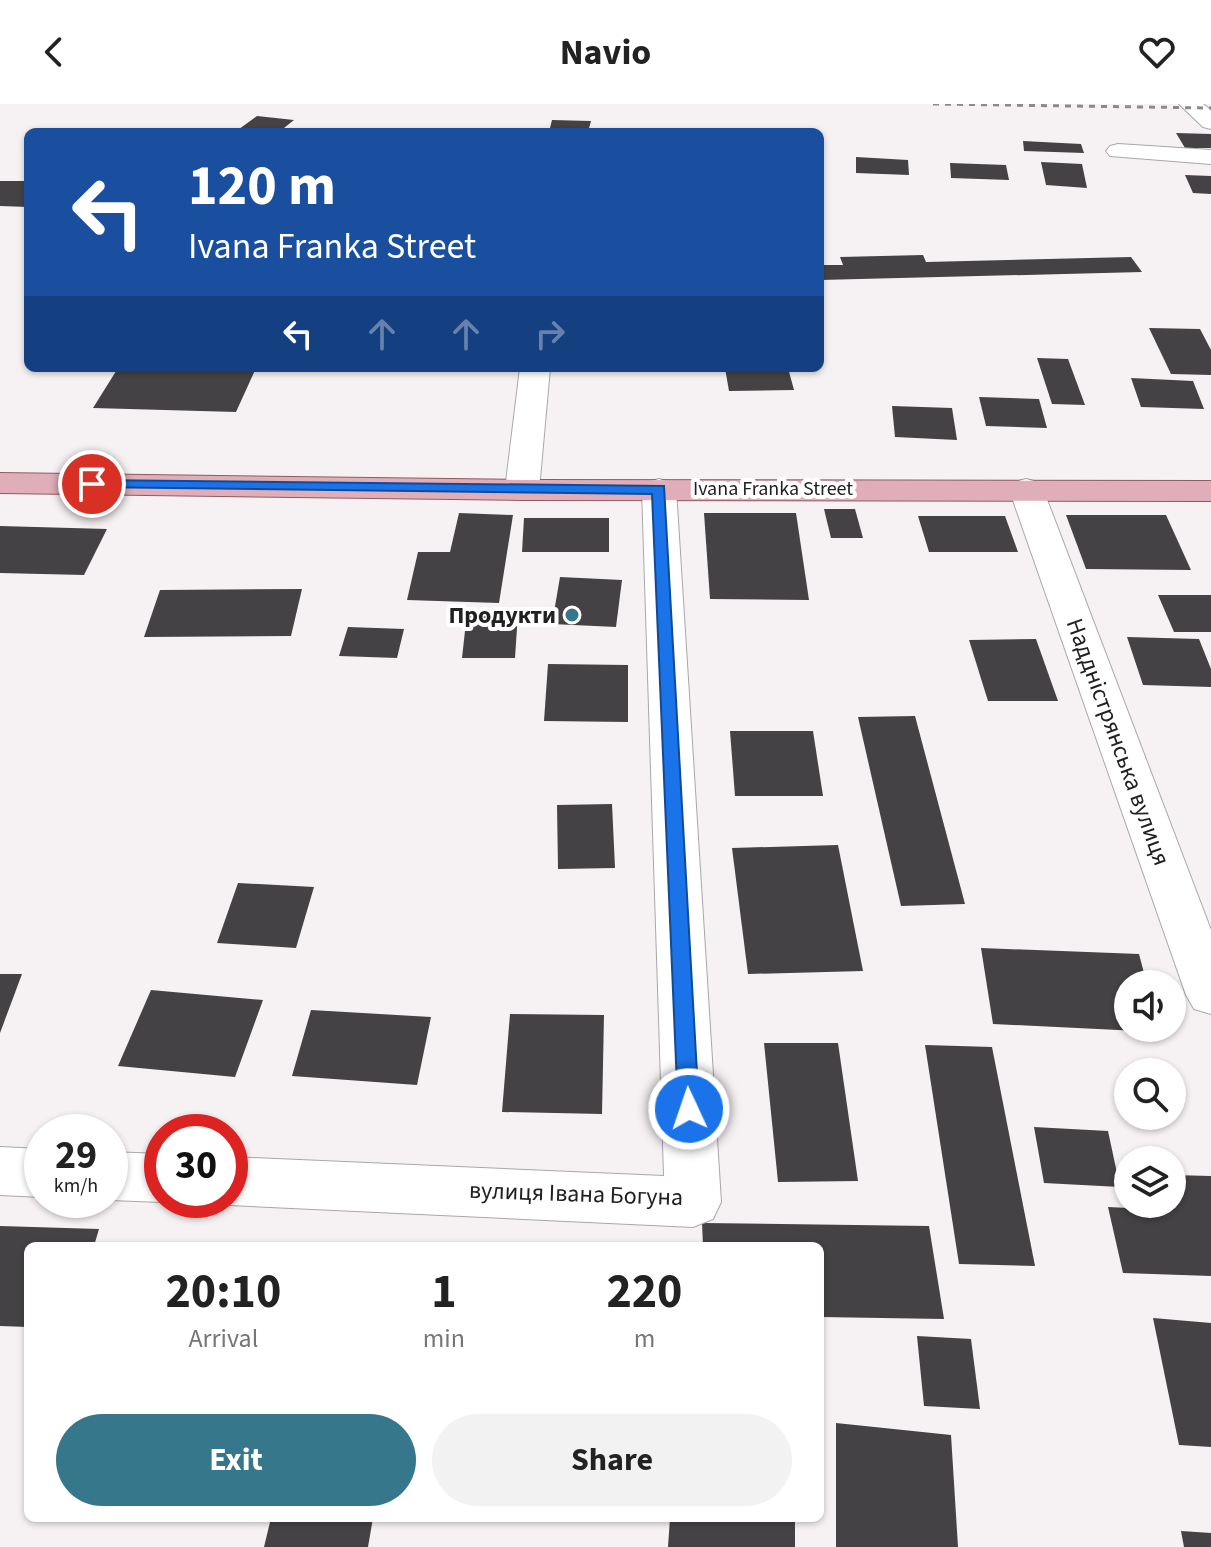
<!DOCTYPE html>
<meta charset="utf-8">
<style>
body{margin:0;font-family:"Source Sans 3",sans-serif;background:#f2f2f2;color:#222;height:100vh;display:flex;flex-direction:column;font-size:30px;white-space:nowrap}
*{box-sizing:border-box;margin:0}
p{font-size:26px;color:#767676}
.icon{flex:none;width:44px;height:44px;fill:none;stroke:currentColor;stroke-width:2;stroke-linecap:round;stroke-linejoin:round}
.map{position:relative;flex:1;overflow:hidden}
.sheet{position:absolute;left:24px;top:1138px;width:800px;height:280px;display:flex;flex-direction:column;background:#fff;border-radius:12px;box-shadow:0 2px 6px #0004}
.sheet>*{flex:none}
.guide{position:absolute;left:24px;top:24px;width:800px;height:244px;border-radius:12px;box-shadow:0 2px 6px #0004;background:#1a4fa0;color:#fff;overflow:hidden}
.controls{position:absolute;left:1114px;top:866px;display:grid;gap:16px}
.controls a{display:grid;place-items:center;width:72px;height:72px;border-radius:50%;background:#fff;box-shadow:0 2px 6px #0004;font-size:40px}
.speed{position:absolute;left:24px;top:1010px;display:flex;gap:16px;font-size:40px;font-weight:700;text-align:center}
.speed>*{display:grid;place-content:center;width:104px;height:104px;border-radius:50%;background:#fff;box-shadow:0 2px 6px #0004;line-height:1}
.speed small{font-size:20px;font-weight:400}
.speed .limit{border:12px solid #d22;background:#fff;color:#111}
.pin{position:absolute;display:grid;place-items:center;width:68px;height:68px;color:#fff;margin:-34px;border:4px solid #fff;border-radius:50%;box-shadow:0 2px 8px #0007}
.me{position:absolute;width:88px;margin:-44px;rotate:357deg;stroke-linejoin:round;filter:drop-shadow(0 0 6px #0008)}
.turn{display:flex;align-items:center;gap:28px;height:168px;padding:0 32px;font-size:36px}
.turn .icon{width:104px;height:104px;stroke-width:2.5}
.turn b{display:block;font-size:56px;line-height:68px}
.lanes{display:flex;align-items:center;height:76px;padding:0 32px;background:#0003;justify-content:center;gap:40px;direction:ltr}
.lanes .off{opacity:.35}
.eta{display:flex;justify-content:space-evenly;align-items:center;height:136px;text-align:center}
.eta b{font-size:48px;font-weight:700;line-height:56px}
.primary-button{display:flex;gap:16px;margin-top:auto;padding:16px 32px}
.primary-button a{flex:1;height:92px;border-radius:48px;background:#37778b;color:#fff;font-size:32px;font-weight:700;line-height:92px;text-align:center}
.primary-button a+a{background:#f2f2f2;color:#222}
header{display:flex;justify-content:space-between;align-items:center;height:104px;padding:0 32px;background:#fff;font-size:36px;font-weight:700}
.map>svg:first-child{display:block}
.building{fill:#444244}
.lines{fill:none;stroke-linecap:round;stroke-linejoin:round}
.minor-casing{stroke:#aaa7a9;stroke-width:2}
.major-casing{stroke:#905a65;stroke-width:2}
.minor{fill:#fff;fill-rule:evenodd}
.major{fill:#e0aeb8;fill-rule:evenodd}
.rail{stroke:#8b898a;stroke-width:3;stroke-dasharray:6 6;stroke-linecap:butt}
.route{fill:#1a73e8;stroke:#114b97;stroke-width:2}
.poi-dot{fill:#37778b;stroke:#fff;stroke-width:3}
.labels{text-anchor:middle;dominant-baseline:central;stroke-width:8;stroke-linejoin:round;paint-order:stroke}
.far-street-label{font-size:20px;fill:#222122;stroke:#fff}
.poi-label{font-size:24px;font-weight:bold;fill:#222122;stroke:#fff;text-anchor:end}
.street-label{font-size:24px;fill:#222122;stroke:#fff}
</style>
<header><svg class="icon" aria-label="back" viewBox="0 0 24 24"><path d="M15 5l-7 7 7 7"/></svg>Navio<svg class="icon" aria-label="heart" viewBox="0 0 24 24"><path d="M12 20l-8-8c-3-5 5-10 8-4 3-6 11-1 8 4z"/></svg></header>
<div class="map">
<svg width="1211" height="1443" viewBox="0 0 1211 1443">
<rect width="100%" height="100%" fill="#f6f2f4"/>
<g class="building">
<polygon points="257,12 294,16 279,28 235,28"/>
<polygon points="552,16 591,17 588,28 549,28"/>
<polygon points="1176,29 1211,30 1211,44 1185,44"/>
<polygon points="1023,37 1081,40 1084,49 1024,47"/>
<polygon points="856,53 908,56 909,71 856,69"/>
<polygon points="1041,58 1082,60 1087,84 1046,81"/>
<polygon points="950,59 1006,61 1009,76 951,74"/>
<polygon points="1185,71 1211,72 1211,90 1193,89"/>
<polygon points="0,77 28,77 28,103 0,102"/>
<polygon points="923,151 926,158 1131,153 1142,168 820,176 820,161 843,161 840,153"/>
<polygon points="1149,224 1200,225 1211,246 1211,271 1171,270"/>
<polygon points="1037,254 1068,255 1085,301 1052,300"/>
<polygon points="118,264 256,264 236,308 93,304"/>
<polygon points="725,264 788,264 794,286 729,287"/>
<polygon points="1131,274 1193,277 1204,305 1141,303"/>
<polygon points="979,293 1039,295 1047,324 986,322"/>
<polygon points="892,302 952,304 957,336 895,333"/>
<polygon points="824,405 855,405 863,434 831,434"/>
<polygon points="459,409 513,411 499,499 407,496 418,448 450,448"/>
<polygon points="704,409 796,409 809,496 710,495"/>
<polygon points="1066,411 1166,411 1191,466 1086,465"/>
<polygon points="918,412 1005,412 1018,448 929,448"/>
<polygon points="524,414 609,414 609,448 522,448"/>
<polygon points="0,422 107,425 84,471 0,469"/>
<polygon points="560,473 622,476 616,523 552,520"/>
<polygon points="302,485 291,532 144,533 160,486"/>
<polygon points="1158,491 1211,491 1211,528 1174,528"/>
<polygon points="467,509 518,509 515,554 462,554"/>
<polygon points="348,523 404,525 397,554 339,552"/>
<polygon points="1127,533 1199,535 1211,565 1211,583 1143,581"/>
<polygon points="1036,535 1058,597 988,597 969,536"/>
<polygon points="548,560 628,561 628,618 544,617"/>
<polygon points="915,612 965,800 901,802 858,613"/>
<polygon points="730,627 813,627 823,692 735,692"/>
<polygon points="612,700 615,764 558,765 557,701"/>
<polygon points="838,741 863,867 748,870 732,744"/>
<polygon points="238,779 314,783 296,844 217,839"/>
<polygon points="981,844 1139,850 1147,880 1128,880 1128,924 1158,924 1159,928 993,920"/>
<polygon points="0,870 22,870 0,929"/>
<polygon points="151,886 263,896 235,973 118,962"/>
<polygon points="311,906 431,913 417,981 292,972"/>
<polygon points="510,910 604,911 602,1010 502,1008"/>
<polygon points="764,939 838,939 858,1077 778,1078"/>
<polygon points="925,941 992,943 1035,1162 959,1160"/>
<polygon points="1034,1023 1108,1027 1120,1083 1044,1079"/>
<polygon points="1172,1071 1211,1072 1211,1172 1123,1169 1108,1103 1150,1105 1149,1100 1172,1100"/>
<polygon points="702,1119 929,1122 944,1215 820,1213 820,1142 703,1142"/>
<polygon points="0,1122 99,1125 94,1142 28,1142 28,1223 0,1222"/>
<polygon points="1153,1214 1211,1219 1211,1343 1179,1341"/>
<polygon points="917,1232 971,1235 980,1305 924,1302"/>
<polygon points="836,1319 951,1331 958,1443 836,1443"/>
<polygon points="271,1414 373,1414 368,1443 264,1443"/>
<polygon points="670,1414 795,1414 795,1443 668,1443"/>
<polygon points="1181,1427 1211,1429 1211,1443 1184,1443"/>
</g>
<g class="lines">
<g class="minor-casing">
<g id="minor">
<polygon points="1179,0 1203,0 1211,6 1211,25 1203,23"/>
<polygon points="1118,40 1211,46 1211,60 1110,52 1106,47 1110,42"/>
<polygon points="520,264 550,264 539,386 534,393 522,396 510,393 505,386"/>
<polygon points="659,375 671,378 676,385 721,1098 713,1115 693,1123 230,1101 216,1096 230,1096 230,1053 664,1072 642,385 647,378"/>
<polygon points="1026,375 1038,378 1043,385 1211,826 1211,910 1194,905 1186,891 1009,385 1014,378"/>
<polygon points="0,1043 42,1045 42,1093 0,1091"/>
<polygon points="110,1048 162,1050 162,1096 168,1096 162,1098 110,1096"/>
</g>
</g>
<g class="major-casing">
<polygon id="major" points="0,369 522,376 1211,377 1211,397 522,396 0,389"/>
</g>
<use href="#minor" class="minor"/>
<use href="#major" class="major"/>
<polyline class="rail" points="933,0 1211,4"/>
</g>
<polygon class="route" points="92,376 664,382 699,1005 696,1011 689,1014 681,1011 678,1005 652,390 87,383 85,380"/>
<circle class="poi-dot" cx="572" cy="511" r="8"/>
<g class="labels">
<g class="far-street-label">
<text x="773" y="385">Ivana Franka Street</text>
</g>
<g class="poi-label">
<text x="556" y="511">Продукти</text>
</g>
<g class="street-label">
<text transform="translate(1118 638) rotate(70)">Наддністрянська вулиця</text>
<text transform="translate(576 1090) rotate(2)">вулиця Івана Богуна</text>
</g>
</g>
</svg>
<div class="controls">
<a><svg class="icon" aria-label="sound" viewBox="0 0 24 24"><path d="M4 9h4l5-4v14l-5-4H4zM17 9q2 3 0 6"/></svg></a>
<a><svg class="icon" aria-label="search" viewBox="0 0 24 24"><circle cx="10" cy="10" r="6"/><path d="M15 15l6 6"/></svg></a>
<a><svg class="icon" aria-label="layers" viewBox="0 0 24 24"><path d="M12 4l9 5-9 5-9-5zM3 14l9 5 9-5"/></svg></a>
</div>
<div class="speed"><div>29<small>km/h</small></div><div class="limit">30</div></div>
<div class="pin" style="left:92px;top:380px;background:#d93025"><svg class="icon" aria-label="arrive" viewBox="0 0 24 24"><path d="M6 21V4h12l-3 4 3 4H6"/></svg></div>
<svg class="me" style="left:689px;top:1005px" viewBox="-20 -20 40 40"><circle r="17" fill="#1a73e8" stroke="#fff" stroke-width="3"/><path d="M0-11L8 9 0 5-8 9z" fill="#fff"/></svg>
<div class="guide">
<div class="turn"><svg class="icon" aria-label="left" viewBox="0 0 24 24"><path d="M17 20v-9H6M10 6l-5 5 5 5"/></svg><div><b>120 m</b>Ivana Franka Street</div></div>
<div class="lanes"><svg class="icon" aria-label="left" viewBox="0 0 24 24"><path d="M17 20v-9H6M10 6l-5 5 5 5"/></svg><svg class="icon off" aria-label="ahead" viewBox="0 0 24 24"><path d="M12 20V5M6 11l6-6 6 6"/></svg><svg class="icon off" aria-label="ahead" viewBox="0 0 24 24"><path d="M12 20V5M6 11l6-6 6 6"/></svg><svg class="icon off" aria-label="right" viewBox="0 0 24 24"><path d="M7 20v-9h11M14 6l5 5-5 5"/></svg></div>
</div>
<section class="sheet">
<div class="eta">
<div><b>20:10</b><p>Arrival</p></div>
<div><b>1</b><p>min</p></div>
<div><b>220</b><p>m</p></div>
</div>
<div class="primary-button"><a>Exit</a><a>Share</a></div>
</section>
</div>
